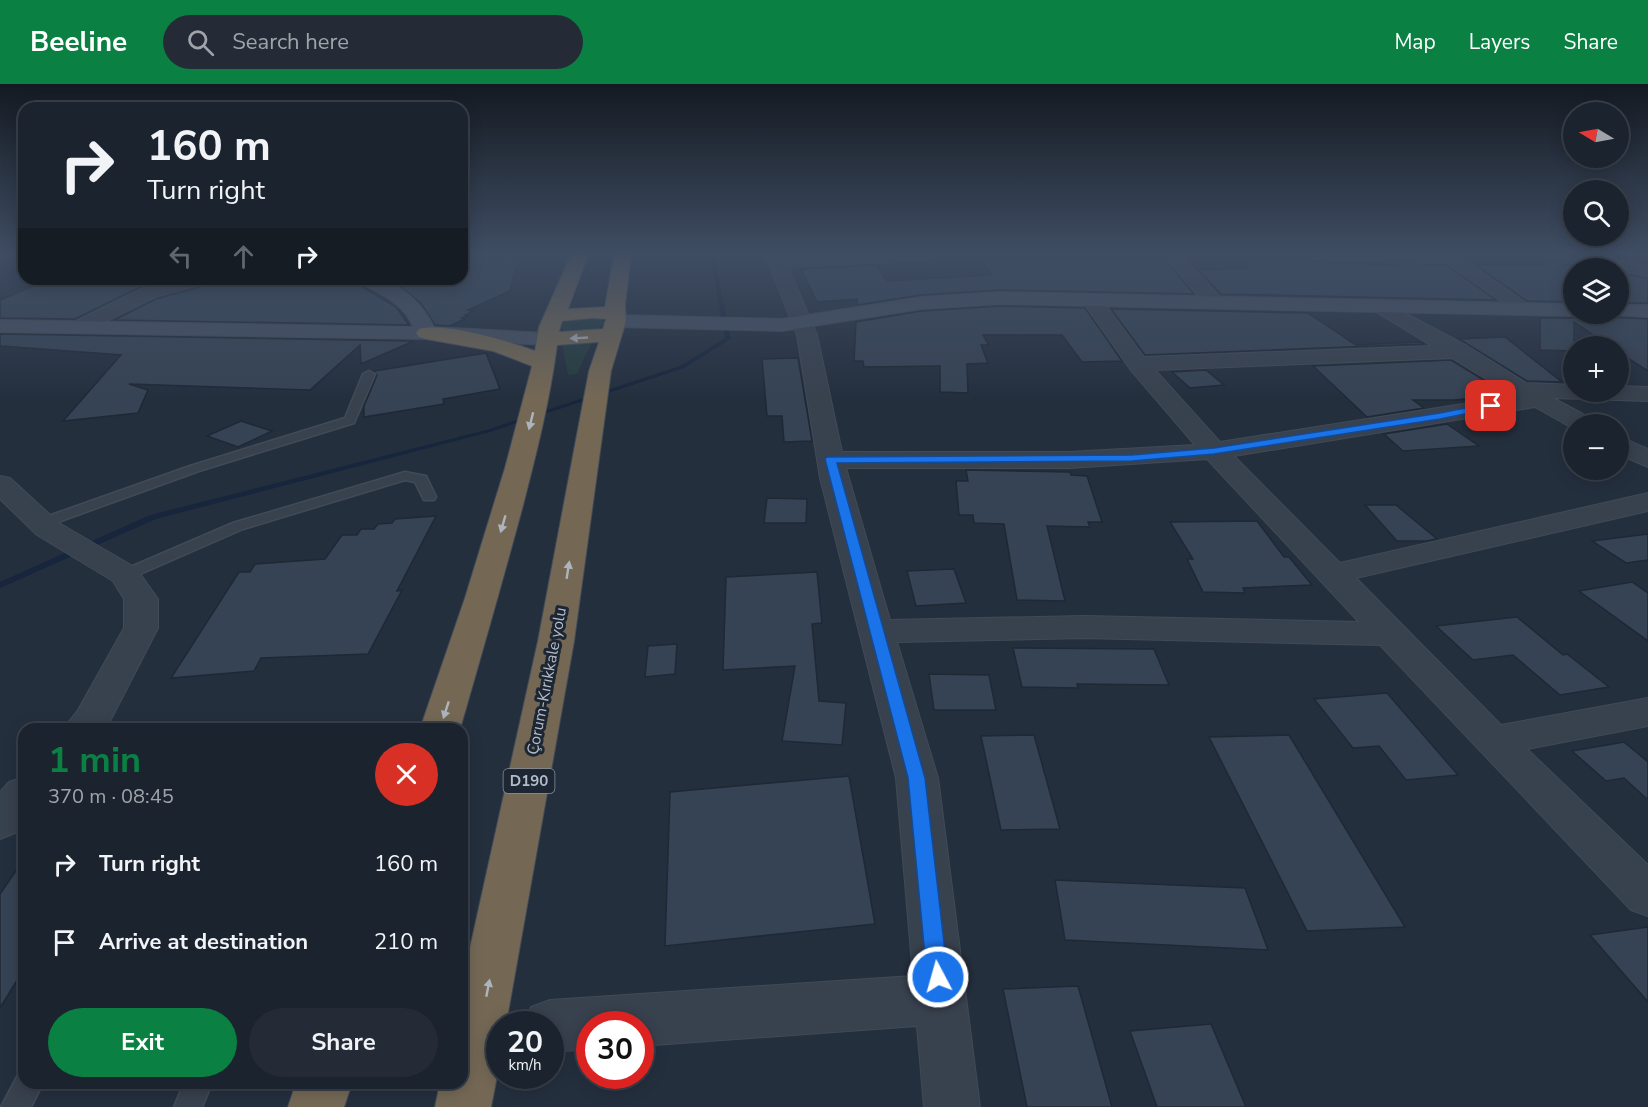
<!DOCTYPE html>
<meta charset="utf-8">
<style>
body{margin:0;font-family:"Nunito Sans",sans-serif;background:#242b36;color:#f1f3f6;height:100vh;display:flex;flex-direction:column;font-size:22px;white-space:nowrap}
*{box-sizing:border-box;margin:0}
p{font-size:20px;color:#a0a4aa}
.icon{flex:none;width:33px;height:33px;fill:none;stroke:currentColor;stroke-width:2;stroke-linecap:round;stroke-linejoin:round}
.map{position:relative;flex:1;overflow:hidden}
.sheet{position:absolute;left:18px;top:639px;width:450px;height:366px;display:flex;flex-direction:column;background:#1b232e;border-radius:18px;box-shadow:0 3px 15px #0003,0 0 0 2px #39404a}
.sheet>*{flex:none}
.banner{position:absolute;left:18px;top:18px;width:450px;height:183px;border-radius:18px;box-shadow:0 3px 15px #0003,0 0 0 2px #39404a;background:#1b232e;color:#f1f3f6;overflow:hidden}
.needle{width:39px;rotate:280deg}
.controls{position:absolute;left:1563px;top:18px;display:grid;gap:12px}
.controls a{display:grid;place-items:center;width:66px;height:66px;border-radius:50%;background:#1b232e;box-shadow:0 3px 15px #0003,0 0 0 2px #39404a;font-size:30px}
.speed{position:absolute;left:486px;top:927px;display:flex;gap:12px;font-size:30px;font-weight:700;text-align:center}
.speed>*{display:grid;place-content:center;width:78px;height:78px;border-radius:50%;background:#1b232e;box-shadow:0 3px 15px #0003,0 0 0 2px #39404a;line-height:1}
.speed small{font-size:15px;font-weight:400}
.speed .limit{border:9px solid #d22;background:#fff;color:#111}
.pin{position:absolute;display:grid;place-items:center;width:51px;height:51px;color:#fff;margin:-26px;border-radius:12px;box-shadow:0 3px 9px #0006}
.me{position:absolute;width:66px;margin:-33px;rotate:354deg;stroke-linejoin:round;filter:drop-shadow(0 0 4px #0008)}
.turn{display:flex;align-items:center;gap:21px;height:126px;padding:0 30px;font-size:27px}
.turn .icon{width:78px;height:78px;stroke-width:2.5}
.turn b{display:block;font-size:42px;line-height:51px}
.lanes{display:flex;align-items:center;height:57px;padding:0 30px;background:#0003;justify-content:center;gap:30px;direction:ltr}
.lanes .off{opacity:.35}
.round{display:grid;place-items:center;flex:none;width:63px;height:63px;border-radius:32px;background:#242b36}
.overview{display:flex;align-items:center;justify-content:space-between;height:102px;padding:0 30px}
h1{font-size:36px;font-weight:700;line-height:45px;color:#0b8043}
.cta{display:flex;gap:12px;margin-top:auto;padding:12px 30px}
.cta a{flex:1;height:69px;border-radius:36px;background:#0b8043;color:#fff;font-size:24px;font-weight:700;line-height:69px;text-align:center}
.cta a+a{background:#242b36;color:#f1f3f6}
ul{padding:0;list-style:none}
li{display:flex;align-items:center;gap:18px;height:78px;padding:0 30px}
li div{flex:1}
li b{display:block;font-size:22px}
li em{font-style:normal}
header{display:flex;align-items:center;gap:36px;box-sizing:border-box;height:84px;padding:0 30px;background:#0b8043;color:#fff}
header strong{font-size:28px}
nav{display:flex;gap:33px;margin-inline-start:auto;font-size:21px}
.search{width:420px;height:54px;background:#242b36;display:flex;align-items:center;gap:15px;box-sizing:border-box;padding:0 21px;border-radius:33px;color:#a0a4aa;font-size:22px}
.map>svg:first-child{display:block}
.green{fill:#263c3f}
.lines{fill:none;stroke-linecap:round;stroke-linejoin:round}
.stream{fill:#17263c;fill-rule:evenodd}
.building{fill:#364354;stroke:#1f2835;stroke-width:1.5}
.lane-casing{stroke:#414a57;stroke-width:3}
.street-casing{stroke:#414a57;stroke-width:2}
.secondary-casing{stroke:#414a57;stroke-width:2}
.highway-casing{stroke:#434c59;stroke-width:2}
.lane{fill:#38414e;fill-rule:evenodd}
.street{fill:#38414e;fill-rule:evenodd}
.secondary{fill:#465061;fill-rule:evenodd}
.highway{fill:#746855;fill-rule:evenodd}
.oneway{fill:#aeb4bd}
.route{fill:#1a73e8;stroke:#114b97;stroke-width:1.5}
.labels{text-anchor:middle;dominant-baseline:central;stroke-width:6;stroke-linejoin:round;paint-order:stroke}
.shield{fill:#1d2633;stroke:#878f9c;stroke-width:1.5}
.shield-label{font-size:15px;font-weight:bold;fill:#b4bcc9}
.street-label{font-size:16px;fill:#b4bcc9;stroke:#1d2633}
</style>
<header>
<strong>Beeline</strong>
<div class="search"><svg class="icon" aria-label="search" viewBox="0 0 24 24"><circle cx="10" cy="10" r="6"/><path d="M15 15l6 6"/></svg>Search here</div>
<nav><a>Map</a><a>Layers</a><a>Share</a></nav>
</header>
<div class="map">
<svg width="1648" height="1023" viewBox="0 0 1648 1023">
<rect width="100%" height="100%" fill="#242f3e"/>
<g class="green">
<path d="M572,234H599L604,238V240C594,249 574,250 562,245V239Z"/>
<polygon points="592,258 577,290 568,291 562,259"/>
</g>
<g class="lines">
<polygon class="stream" points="710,171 714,171 731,255 684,284 490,348 156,435 0,504 0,498 150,431 486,346 680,282 725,254"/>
</g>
<g class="building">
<polygon points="525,171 515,186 510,207 468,226 473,227 465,231 468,232 462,234 465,235 450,242 435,241 421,219 401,203 425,195 462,195 462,172"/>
<polygon points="1043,171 1048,175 1110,173 1164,174 1194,210 1000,206 921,211 857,221 857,215 817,218 801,185 876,181 887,197 992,191 979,176"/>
<polygon points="1242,174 1393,182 1391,180 1446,181 1496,216 1221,210 1198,186 1248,184"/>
<polygon points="1544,177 1590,184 1574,184 1574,218 1527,217 1476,181 1544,181"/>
<polygon points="1618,189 1648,194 1648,219 1618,219"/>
<polygon points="50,195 170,195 140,203 75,235 0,234 0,216"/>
<polygon points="277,195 355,196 359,201 396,223 409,241 114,236 156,215 207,201 210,197 265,202"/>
<polygon points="1000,222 1085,224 1122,277 1082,278 1062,251 983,251 989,261 981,261 988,279 967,280 968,309 940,308 940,282 864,283 863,277 854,277 856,238 921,227"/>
<polygon points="1111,225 1308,229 1356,261 1420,258 1424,260 1145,271"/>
<polygon points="1583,230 1608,230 1611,233 1648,235 1648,287 1618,268 1618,262 1610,262 1574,238 1574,267 1540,266 1540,234 1574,234"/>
<polygon points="0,250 414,257 361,280 360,261 310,306 129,300 148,306 138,329 63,337 121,271 0,262"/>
<polygon points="1505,253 1562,298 1527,297 1459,255"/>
<polygon points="486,269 500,305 443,315 444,320 364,333 364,322 377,291 374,287"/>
<polygon points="798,274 812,357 784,358 782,332 767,332 762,275"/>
<polygon points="1451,276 1508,311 1454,316 1413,316 1424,324 1367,333 1313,282"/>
<polygon points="1206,286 1224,301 1190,304 1172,288"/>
<polygon points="241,337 272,347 238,363 207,352"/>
<polygon points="1447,340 1479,362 1403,367 1384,350"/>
<polygon points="966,386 1070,388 1071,391 1087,392 1102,438 1088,438 1090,443 1047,442 1065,517 1017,516 1004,440 974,439 973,431 959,431 956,397 968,397"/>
<polygon points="767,414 807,415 806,439 764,439"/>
<polygon points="1365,421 1396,421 1437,455 1426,457 1397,457"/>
<polygon points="436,432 397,507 402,506 368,570 261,574 254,587 171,594 239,488 250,488 255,480 325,475 342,451 357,451 361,445 374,445 378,440 392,439 395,435"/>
<polygon points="1257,437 1284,473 1289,473 1312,501 1243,504 1245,509 1203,508 1187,475 1193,475 1170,438"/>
<polygon points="1648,450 1648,476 1626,479 1592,457"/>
<polygon points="954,485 966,519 916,522 907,487"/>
<polygon points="817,488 822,539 812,540 819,617 846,619 842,661 782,657 795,582 723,586 726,493"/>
<polygon points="1632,498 1648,509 1648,557 1579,507"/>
<polygon points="1517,533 1563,571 1567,570 1609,603 1560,611 1513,571 1473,576 1436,542"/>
<polygon points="677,560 675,590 645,593 648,562"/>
<polygon points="1013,564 1154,565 1169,601 1077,600 1078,604 1022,603"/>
<polygon points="929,590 989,591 996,626 934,626"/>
<polygon points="1387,609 1458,691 1406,696 1379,662 1353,664 1314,615"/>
<polygon points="1034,651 1060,745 1001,746 981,652"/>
<polygon points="1289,651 1405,843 1307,847 1209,653"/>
<polygon points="1624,658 1648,678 1648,716 1624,694 1606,697 1572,667"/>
<polygon points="849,692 875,840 665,862 670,708"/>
<polygon points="24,775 24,885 0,924 0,810"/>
<polygon points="1055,796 1245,804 1268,866 1065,856"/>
<polygon points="1648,843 1648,918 1590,851"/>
<polygon points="1078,902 1112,1023 1027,1023 1003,905"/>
<polygon points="1211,940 1246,1023 1157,1023 1130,947"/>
</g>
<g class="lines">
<g class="lane-casing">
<g id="lane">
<polygon points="0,171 10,171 0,176"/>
<polygon points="369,287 375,290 354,339 199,387 47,442 42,443 35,439 37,436 190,382 345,334 363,290"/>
<polygon points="405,388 426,392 436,413 434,416 424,416 415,398 405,396 243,445 131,494 119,494 117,491 119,488 233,439"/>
<polygon points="24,987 24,999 43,999 31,1023 1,1023 19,989"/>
<polygon points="184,999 212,999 202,1023 174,1023"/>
</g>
</g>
<g class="street-casing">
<g id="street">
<path d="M765,171H938L935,175L929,176L788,183L817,251L842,368H1070L1195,361L1130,285L1081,215L1084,211H1098L1144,273L1432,262L1373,226L1370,222L1373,218L1380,216L1467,262L1526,299L1574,301V308H1618V302L1648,303V317L1553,314L1592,335L1595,340H1574V345L1535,323L1234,372L1340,479L1648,409V427L1356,494L1501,641L1648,614V642L1527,665L1648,781V832L1631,826L1380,561L1084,554L897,558L938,694L980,1023H924L917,942L640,962V940H590V965L550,968V940H524L531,923L550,916L913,892L896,694L820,394L797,251ZM1452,274L1514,312L1220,358L1155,286ZM1207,375L1359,538L1084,532L890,536L846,384H1070Z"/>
<polygon points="1164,171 1181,171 1220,213 1223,217 1220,221 1206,221"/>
<polygon points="1313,171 1458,171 1536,226 1533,230 1519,230 1447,179 1322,176 1316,175"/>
<polygon points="1542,171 1582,171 1648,182 1648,192 1618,187 1618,184 1601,184 1551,176 1545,175"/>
<polygon points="179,195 209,195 206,199 155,213 86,247 72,247 69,243 72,239 141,205"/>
<polygon points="1618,352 1648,365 1648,383 1618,370"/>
<polygon points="0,392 10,394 59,439 136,484 158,515 158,544 106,645 63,645 78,626 124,544 124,515 113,497 37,451 0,415"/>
<polygon points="24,693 24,739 15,749 0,755 0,708 9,698"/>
</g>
</g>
<g class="secondary-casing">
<g id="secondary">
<path d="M357,195C364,195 374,193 381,196C404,202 424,222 434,243L547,249L554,251L558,255L554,259L547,261L426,255L0,248V236L413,243C404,219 381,210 360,199Z"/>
<polygon points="1000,208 1574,220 1574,230 1581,230 1574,232 1000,220 921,225 782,247 616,243 609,241 606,237 609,233 616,231 782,235 921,213"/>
<polygon points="1618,221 1648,221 1648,233 1611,231 1610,230 1618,230"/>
</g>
</g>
<g class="highway-casing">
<g id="highway">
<path d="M571,171H588L568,225L605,223L614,171H631L625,221L626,237L611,287L574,557L506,940H500V977L491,1023H435L440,999H462V900L538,557L589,287L599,258L557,261C550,316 536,371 522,425C502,499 481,572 460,645H420L465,514L505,384L532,282L493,267L426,255L419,253L416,249L419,245C444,238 509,257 535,267L539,243ZM593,234L606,235L603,245L559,248L562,237Z"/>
<polygon points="296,999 352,999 344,1023 288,1023"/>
</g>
</g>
<use href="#lane" class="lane"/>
<use href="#street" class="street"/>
<use href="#secondary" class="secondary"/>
<use href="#highway" class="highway"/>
</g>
<defs><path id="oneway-solid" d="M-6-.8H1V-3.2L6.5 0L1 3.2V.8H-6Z" transform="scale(1.5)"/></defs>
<g class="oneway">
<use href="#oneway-solid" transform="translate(579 254) rotate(177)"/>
<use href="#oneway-solid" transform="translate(531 337) rotate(104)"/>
<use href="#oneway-solid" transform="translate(503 440) rotate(106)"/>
<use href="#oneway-solid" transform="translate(568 486) rotate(-81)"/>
<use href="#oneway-solid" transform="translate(446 626) rotate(108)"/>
<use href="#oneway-solid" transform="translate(488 904) rotate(-79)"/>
</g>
<linearGradient id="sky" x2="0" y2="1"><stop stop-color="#141a22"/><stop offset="0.54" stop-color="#3f4d63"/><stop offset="1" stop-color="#3f4d63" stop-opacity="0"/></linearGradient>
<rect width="1648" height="314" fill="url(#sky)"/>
<polygon class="route" points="1491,319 1494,319 1494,324 1440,335 1214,370 1132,377 837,379 925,694 948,893 945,900 938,903 931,900 927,893 908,694 825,375 827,373 1132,371 1214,364 1440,329"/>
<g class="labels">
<rect class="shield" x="503.5" y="685" width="51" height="24" rx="4.5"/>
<g class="shield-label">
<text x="529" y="697">D190</text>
</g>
<g class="street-label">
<text transform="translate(547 597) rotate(-79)">Çorum-Kırıkkale yolu</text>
</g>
</g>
</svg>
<div class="controls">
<a><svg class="needle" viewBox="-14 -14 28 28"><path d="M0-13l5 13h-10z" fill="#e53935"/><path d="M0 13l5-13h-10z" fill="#a0a4aa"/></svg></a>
<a><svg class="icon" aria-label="search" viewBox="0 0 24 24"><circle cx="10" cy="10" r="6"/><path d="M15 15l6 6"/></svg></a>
<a><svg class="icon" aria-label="layers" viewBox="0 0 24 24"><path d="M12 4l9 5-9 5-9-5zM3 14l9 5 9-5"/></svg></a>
<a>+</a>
<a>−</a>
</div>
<div class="speed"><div>20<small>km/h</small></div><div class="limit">30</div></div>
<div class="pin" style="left:1491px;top:322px;background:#d93025"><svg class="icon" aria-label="arrive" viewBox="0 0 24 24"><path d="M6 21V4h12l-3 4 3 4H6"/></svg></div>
<svg class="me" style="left:938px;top:893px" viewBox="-20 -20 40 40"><circle r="17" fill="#1a73e8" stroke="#fff" stroke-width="3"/><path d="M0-11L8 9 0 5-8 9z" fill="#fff"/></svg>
<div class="banner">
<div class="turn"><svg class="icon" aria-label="right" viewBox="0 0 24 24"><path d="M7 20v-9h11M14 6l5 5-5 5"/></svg><div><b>160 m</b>Turn right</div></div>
<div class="lanes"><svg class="icon off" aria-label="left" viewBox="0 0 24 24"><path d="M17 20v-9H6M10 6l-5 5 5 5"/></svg><svg class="icon off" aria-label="ahead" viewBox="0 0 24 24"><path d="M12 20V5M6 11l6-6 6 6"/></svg><svg class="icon" aria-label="right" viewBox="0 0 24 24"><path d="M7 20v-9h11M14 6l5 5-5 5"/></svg></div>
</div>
<section class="sheet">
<div class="overview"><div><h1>1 min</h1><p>370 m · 08:45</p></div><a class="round" style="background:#d93025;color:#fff"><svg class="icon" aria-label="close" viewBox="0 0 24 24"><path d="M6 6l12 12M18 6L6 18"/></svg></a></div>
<ul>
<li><svg class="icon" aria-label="right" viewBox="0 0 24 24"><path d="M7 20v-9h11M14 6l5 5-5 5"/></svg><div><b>Turn right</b></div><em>160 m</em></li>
<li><svg class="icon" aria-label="arrive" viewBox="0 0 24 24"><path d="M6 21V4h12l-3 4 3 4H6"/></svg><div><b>Arrive at destination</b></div><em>210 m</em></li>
</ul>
<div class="cta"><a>Exit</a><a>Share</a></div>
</section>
</div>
